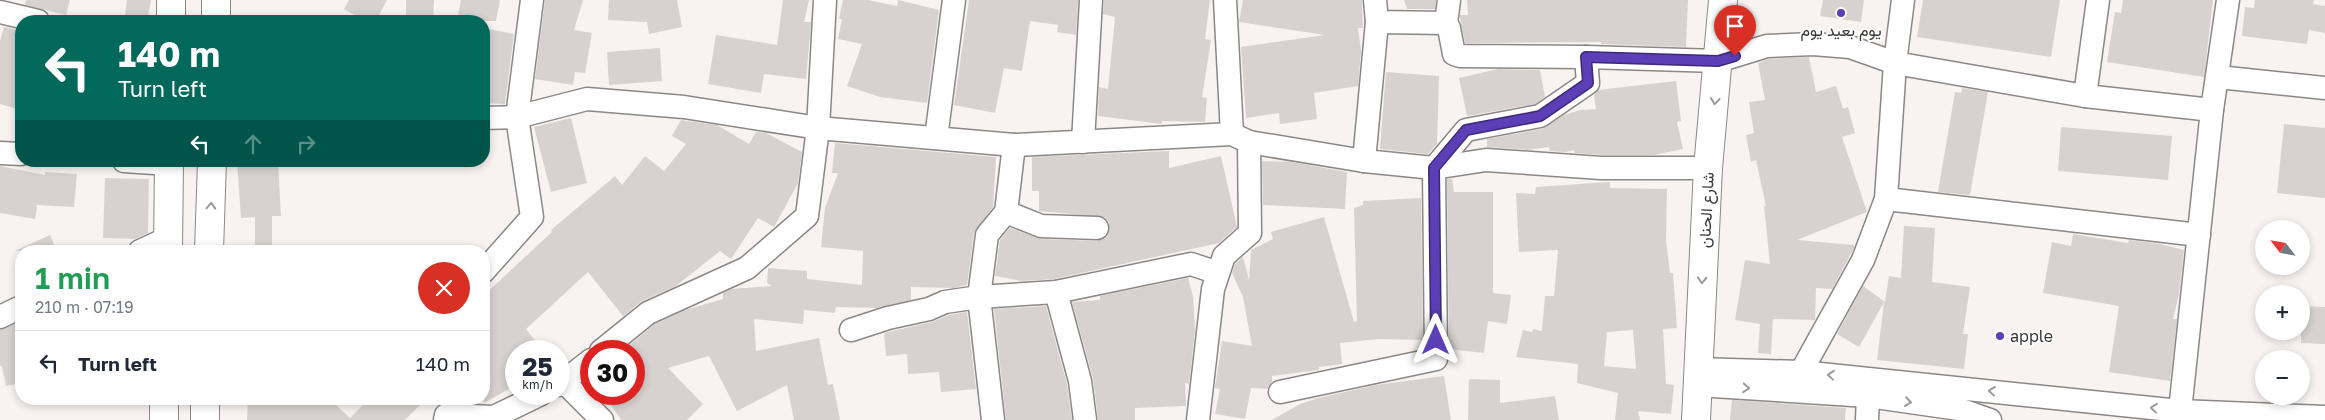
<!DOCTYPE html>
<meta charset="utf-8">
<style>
body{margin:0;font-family:"Golos Text",Vazirmatn,sans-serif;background:#f6f6f7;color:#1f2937;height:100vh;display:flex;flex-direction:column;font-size:19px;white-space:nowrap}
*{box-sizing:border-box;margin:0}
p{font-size:16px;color:#747a83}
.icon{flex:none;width:28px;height:28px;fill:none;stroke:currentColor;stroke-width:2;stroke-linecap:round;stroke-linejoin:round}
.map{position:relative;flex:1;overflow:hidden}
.details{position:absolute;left:15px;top:245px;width:475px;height:160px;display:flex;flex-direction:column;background:#fff;border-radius:20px;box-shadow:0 2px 8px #0003}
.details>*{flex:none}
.top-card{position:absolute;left:15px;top:15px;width:475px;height:152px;border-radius:20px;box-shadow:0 2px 8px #0003;background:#00695c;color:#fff;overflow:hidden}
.needle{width:32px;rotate:301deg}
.buttons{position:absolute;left:2255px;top:220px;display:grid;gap:10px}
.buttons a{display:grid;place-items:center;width:55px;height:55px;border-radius:50%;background:#fff;box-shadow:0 2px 8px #0003;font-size:25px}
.speed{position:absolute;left:505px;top:340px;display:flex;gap:10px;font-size:25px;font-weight:700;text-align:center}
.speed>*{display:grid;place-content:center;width:65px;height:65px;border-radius:50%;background:#fff;box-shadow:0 2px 8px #0003;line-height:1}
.speed small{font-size:12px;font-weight:400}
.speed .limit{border:8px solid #d22;background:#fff;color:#111}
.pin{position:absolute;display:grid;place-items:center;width:42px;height:42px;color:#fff;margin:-51px -21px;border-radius:50% 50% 50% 0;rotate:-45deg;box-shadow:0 0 5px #0007}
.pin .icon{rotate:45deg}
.me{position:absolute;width:55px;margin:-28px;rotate:0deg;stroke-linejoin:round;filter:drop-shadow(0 0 4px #0008)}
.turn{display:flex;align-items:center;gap:18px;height:105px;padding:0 20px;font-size:22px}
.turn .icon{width:65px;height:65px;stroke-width:2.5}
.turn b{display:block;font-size:35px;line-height:42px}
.lanes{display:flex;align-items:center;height:48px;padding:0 20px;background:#0003;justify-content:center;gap:25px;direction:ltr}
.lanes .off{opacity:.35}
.round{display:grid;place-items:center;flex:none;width:52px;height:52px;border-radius:26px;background:#f6f6f7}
.headline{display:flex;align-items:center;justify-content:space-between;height:85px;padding:0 20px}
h1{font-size:30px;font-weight:600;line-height:38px;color:#1e9e55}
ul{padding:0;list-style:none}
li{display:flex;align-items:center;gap:15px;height:65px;padding:0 20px;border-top:1px solid #e0e1e3}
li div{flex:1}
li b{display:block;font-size:19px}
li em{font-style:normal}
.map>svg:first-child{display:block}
.building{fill:#d7d2cf;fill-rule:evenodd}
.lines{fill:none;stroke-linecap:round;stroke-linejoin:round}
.minor-casing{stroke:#8c8785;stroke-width:25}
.major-casing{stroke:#8c8785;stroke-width:30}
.minor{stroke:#fff;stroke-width:22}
.major{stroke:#fff;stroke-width:28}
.oneway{stroke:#9c9b9a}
.route-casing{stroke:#3c2977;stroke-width:12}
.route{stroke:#5c3fb7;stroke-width:9}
.poi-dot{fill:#5c3fb7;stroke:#fff;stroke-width:2}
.labels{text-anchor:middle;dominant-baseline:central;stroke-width:4;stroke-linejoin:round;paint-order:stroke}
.poi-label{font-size:16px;fill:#393736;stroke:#fff}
.street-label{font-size:16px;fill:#393736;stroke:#fff}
</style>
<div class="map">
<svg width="2325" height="420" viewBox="0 0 2325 420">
<rect width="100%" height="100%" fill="#f8f3f0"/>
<g class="building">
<polygon points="26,0 70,0 66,15 25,5"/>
<polygon points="127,0 151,0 147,21 124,21"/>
<polygon points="349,0 387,0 376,21 365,21 344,9"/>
<polygon points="406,0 434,0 433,21 406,21"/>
<polygon points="461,0 500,0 496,21 457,21"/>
<polygon points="545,0 583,0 574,30 592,33 585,73 575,72 573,85 535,79"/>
<polygon points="609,0 677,0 682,27 649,34 647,22 608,20"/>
<polygon points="783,0 809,0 804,22 811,22 806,79 764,74 761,93 708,84 716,35 777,45"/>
<polygon points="843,0 867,0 897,6 898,0 939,10 927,103 880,97 847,86 862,44 838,39 842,19 839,19"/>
<polygon points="969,0 1078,0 1076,35 1057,32 1058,25 1030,21 1022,71 1004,68 995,113 954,105"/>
<polygon points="1104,0 1210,0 1205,39 1211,40 1202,97 1207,98 1205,122 1162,121 1162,124 1098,116 1099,87 1108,89 1115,17 1103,14"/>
<polygon points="1243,0 1362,0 1363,28 1358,28 1361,51 1358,86 1314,93 1317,119 1280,124 1279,113 1246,118 1241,47 1325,35 1239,22"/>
<polygon points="1404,0 1436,0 1435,9 1407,9"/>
<polygon points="1467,0 1688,0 1686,47 1601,44 1601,42 1465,43 1460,17 1460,15 1468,15"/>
<polygon points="1823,0 1864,0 1861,22 1820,16"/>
<polygon points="1923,0 2060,0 2051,57 1917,37"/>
<polygon points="2123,0 2213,0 2204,77 2107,62 2115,12 2121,13"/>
<polygon points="2255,0 2314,0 2313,4 2325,6 2325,33 2309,30 2307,44 2242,36 2245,7 2254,8"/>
<polygon points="4,27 21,31 21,110 0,104 0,41"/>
<polygon points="484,28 514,34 505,104 484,103"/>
<polygon points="660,48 662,81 609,85 607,52"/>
<polygon points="1809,57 1816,92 1836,86 1843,109 1848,107 1855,133 1842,137 1867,212 1797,240 1854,245 1854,248 1832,289 1816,288 1815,320 1773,319 1771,354 1758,353 1760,324 1735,320 1745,260 1770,264 1764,206 1766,206 1756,160 1751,162 1746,135 1754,133 1749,102 1765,100 1758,63 1769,59"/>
<polygon points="1498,69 1540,70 1545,97 1535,104 1467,116 1459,78"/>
<polygon points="1386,72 1439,76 1437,144 1428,154 1380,149"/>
<polygon points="1676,81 1681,121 1677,122 1683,149 1654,155 1601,155 1575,153 1574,150 1566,152 1550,151 1549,147 1528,150 1487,147 1487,139 1542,129 1564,115 1580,110 1596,109 1594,95 1598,90"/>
<polygon points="1962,88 1988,92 1970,195 1938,192 1955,92 1961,93"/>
<polygon points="571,118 587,183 551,192 534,127"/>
<polygon points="681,120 717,125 749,144 756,132 766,133 802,152 798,183 774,227 758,218 731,259 720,251 676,286 642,301 623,316 588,272 526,329 543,351 516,351 516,385 484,403 484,295 552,232 551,230 615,176 622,185 645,156 664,171 686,144 672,136"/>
<polygon points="2284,124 2325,128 2325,198 2277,193"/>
<polygon points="2061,127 2172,136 2168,180 2058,171"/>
<polygon points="835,143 996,157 993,207 974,233 967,285 953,288 911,287 911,300 877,308 836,307 835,313 804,310 803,324 754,319 756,351 819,338 828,385 833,384 840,420 794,420 787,385 737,411 709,356 668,368 703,404 687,420 621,420 604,394 634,394 634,351 622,351 655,324 685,310 723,299 723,293 731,289 772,286 767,283 768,268 807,271 807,279 862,285 863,251 821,247 825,208 838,173 832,173"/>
<polygon points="1169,151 1169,168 1221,156 1237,227 1219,243 1054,279 1022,281 995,276 1000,240 1010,228 1041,239 1097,241 1104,239 1108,235 1109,222 1104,217 1039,211 1039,191 1032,191 1032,157"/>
<polygon points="237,161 278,161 281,216 272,216 272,251 255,251 255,217 241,218"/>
<polygon points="1262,161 1291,162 1347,172 1345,209 1263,205"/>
<polygon points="0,166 45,175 45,172 77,174 74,207 36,205 37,208 35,219 0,213"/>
<polygon points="105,178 149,179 148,233 135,239 103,238"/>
<polygon points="1447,179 1452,179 1454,192 1493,192 1493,293 1511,295 1507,324 1488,321 1484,353 1449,349"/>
<path d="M1610,182V188L1667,189L1666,240L1670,273H1673L1677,328L1663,329L1666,384L1674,385L1671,414L1638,411L1640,420H1615L1618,393L1577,383L1578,364L1516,357L1523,330L1532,332L1533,329L1542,331L1545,296H1554L1558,250L1519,252L1516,193L1535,194L1536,187ZM1633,330L1636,369L1604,366L1607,332Z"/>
<polygon points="1421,198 1423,340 1379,339 1340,343 1342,364 1319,367 1319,370 1272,376 1272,382 1267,389 1251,388 1245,419 1215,414 1220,389 1215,388 1222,341 1252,346 1243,297 1232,273 1235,264 1243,257 1249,280 1251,250 1273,239 1271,232 1324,217 1354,322 1357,321 1354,208 1363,205 1363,201"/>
<polygon points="1904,226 1935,228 1932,282 1970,287 1963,334 1968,334 1964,369 1877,360 1884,302 1859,347 1837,334 1863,286 1885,302 1889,276 1901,278"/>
<polygon points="2073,234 2128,243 2129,240 2160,244 2184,250 2179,294 2173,319 2177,319 2170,381 2109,372 2119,306 2043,293 2052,242 2071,246"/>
<polygon points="50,235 57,251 15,251"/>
<polygon points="1188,278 1193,296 1195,330 1189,384 1185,383 1186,406 1135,408 1135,420 1098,420 1093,378 1072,302 1100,300 1100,296"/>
<polygon points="1046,306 1067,384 1072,420 1006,420 994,309"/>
<polygon points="2301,306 2325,307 2325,344 2301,343"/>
<polygon points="967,312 976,389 941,392 939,372 908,374 907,354 886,356 884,333 932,322 949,315"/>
<polygon points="21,321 21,383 6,386 2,366 0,366 0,330"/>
<polygon points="1444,376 1451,420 1272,420 1300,404 1318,398 1376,385"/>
<polygon points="1469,379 1500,380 1500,403 1555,396 1559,420 1468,420"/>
<polygon points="279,399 318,399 317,404 336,405 350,418 369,399 426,399 405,420 247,420 248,400 276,402"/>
<polygon points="1732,400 1846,408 1845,420 1730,420"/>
</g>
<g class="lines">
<g class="minor-casing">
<g id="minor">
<polyline points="1225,0 1232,134"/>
<polyline points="1375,0 1377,22 1446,23 1449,28 1454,54 1460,56 1586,57"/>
<polyline points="1903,0 1895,63 2085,96 2212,110"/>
<polyline points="0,12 38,21"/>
<polyline points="1446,23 1449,0"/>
<polyline points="2218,77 2325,88"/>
<polyline points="2085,96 2098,0"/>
<polyline points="484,118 517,117 587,99 684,107 818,128 1014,145 1232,134 1249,142 1364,161 1434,168 1486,160 1601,168 1708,168"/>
<polyline points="936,138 954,0"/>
<polyline points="1083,142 1091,0"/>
<polyline points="0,153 21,154"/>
<polyline points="124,161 169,164"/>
<polyline points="1364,161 1377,22"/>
<polyline points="1006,212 1041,226 1097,228"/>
<polyline points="140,251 168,238"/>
<polyline points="484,271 532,217 517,117 532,0"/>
<polyline points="1056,292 1080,381 1085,420"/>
<polyline points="0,317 21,307"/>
<polyline points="851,330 888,318 929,309 945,302 979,297 1056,292 1191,264 1218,273"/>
<polyline points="601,351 648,313 747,268 807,216 818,128 825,0"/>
<polyline points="1697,369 1801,372 2180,411 2325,417"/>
<polyline points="1801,372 1863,260 1886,199"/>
<polyline points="564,382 602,420"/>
<polyline points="559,385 591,360"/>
<polyline points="1697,385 1868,396 1959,409 1990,420"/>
<polyline points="1280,392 1436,359 1434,168 1466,130 1540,116 1588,83 1586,57 1718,61 1767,46 1813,44 1850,47 1895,63 1886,199 2199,235"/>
<polyline points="2180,411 2212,110 2228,0"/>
<polyline points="445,420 446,415 494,417 541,394"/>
<polyline points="993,420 979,297 987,235 1006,212 1014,145"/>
<polyline points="1198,420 1213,289 1224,256 1250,233 1249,142"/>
<polyline points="1867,420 1868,396"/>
</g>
</g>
<g class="major-casing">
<g id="major">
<polyline points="171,21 171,0"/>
<polyline points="216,21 216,0"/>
<polyline points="168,251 169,161"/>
<polyline points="209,251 212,161"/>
<polyline points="164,420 164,399"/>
<polyline points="205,420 205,399"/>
<polyline points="1696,420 1708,168 1723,0"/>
</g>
</g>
<use href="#minor" class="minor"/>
<use href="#major" class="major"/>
</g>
<defs><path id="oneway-chevron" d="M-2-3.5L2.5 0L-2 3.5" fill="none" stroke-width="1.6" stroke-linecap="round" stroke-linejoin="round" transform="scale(1.25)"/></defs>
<g class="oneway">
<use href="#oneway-chevron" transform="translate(1715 101) rotate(96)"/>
<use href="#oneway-chevron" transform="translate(211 206) rotate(-88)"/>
<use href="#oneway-chevron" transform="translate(1702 280) rotate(93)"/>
<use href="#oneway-chevron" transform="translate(1831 375) rotate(-174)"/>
<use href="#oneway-chevron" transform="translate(1746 388) rotate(4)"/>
<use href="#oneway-chevron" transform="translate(1992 391) rotate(-174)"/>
<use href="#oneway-chevron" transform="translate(1908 402) rotate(8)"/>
<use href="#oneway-chevron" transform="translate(2154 408) rotate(-174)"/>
</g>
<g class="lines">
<g class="route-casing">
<polyline id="route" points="1436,340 1434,168 1466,130 1540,116 1588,83 1586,57 1718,61 1735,56"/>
</g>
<use href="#route" class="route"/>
</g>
<g class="poi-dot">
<circle cx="1841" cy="13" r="5"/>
<circle cx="2000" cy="336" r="5"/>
</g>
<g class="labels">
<g class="poi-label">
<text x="1841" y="30">يوم بعيد يوم</text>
<text x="2010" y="336" text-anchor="start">apple</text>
</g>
<g class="street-label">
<text transform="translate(1706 210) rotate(-87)">شارع الحنان</text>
</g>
</g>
</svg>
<div class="buttons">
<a><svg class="needle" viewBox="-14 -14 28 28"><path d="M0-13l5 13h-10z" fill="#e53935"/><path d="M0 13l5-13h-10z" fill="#747a83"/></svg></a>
<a>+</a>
<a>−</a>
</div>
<div class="speed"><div>25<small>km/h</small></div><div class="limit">30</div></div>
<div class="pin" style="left:1735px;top:56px;background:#d93025"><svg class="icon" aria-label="arrive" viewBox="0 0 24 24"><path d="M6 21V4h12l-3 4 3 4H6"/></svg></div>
<svg class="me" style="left:1436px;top:340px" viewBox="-20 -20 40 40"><path d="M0-17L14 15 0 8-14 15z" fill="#5c3fb7" stroke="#fff" stroke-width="4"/></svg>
<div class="top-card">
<div class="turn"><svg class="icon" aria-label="left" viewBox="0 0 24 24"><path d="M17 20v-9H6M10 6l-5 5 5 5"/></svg><div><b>140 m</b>Turn left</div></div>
<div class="lanes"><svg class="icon" aria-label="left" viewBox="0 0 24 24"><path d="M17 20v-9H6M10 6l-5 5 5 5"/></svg><svg class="icon off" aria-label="ahead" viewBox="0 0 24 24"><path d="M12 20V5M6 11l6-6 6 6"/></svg><svg class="icon off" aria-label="right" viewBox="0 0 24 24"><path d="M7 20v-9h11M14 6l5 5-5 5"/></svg></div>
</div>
<section class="details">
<div class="headline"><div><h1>1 min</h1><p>210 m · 07:19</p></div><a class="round" style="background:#d93025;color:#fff"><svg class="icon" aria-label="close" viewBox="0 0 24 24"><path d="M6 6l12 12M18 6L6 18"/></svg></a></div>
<ul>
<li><svg class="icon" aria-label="left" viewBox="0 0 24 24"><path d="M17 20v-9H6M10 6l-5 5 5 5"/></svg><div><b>Turn left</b></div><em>140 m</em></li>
</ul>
</section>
</div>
